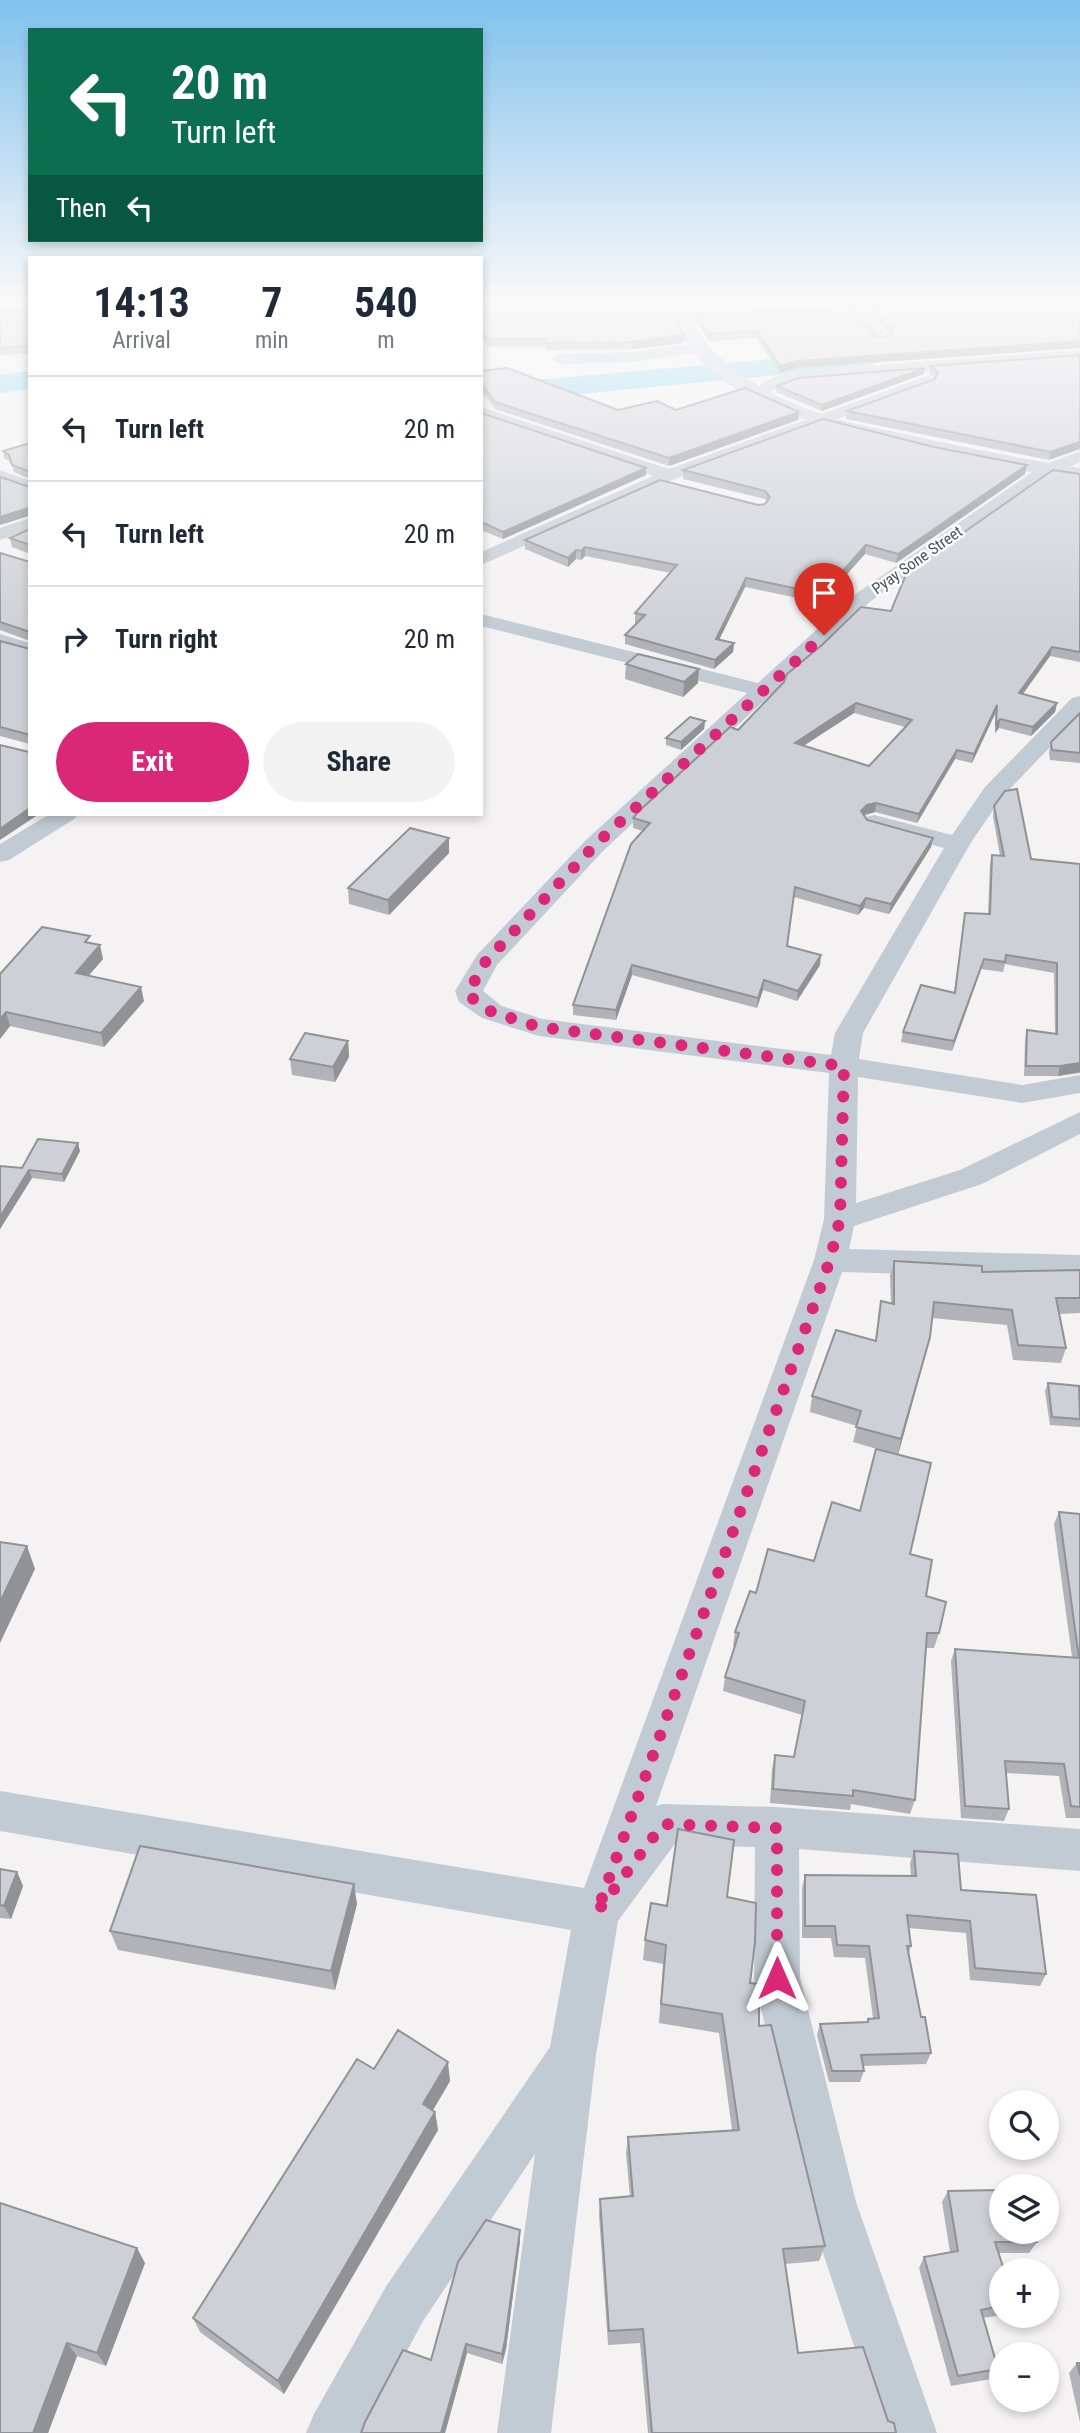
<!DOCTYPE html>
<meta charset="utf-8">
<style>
body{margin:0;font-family:"Roboto Condensed",sans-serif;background:#f2f2f3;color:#1f2937;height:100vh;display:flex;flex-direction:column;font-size:26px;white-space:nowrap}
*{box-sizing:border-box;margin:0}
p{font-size:23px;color:#747a83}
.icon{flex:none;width:38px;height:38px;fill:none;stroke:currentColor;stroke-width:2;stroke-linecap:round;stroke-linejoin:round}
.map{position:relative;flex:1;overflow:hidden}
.panel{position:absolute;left:28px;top:256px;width:455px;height:560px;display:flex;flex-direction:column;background:#fff;border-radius:0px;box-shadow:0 4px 10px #0003}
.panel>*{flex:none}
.top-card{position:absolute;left:28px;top:28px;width:455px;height:214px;border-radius:0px;box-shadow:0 4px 10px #0003;background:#0b6e4f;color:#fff;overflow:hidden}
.fabs{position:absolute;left:989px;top:2090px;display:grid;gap:14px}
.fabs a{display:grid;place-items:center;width:70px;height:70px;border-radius:50%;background:#fff;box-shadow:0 4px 10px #0003;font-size:35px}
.pin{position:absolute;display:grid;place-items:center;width:60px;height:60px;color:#fff;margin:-72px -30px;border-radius:50% 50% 50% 0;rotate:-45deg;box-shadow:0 0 7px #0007}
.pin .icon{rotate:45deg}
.me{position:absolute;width:77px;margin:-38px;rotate:0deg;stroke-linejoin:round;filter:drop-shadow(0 0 5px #0008)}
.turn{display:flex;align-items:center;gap:24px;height:147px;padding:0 28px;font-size:32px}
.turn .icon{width:91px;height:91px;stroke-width:2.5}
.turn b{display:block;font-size:49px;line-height:60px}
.then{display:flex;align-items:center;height:66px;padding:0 28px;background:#0003;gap:14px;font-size:26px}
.eta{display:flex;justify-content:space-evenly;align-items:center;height:119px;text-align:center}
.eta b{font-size:42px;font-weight:700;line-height:49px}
.action{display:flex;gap:14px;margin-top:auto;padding:14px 28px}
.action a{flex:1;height:80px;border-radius:42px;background:#db2777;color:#fff;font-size:28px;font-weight:700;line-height:80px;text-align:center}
.action a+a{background:#f2f2f3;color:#1f2937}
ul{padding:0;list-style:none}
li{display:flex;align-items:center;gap:21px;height:105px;padding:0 28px;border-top:2px solid #e0e1e3}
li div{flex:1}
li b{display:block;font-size:26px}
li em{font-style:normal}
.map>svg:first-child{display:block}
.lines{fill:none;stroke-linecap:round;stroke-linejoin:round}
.river{fill:#88d6f4;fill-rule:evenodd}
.street{fill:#c2cbd4;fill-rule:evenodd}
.secondary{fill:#c3cedc;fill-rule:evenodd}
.wall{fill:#b1b3b9;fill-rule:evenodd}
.shaded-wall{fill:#909296}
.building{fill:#ced0d7;stroke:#909296;stroke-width:2;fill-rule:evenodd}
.route{stroke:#db2777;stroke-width:12;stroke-dasharray:0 21.6}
.labels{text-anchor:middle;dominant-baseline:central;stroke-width:5;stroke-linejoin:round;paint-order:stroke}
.far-street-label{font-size:16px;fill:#485461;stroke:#fff}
</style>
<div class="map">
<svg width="1080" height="2433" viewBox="0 0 1080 2433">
<rect width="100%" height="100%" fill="#f4f2f2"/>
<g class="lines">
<g class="river">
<polygon points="861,351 872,354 876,360 872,366 548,397 481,396 481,378 548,379"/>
<polygon points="30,371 30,389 0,393 0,375"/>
</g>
<g class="street">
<polygon points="840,299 855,299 859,304 909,299 962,299 955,303 866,312 889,339 882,343 877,342 852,313 676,318 669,314 676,310 845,305"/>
<polygon points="700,343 708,348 705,351 632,362 559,364 551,359 559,354 632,352"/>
<polygon points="1080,350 1080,360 797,381 756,397 748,392 774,377 797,371"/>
<polygon points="927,376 933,378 935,381 933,384 675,479 481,565 481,552 653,476 481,417 481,407 669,469"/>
<polygon points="1080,451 1080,462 1053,474 871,601 604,850 497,965 483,991 502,1006 542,1019 831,1055 835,1033 944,848 866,827 862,822 866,817 874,815 952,835 985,787 1072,698 1080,696 1080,716 1002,797 970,844 863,1033 859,1059 1022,1085 1080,1075 1080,1093 1022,1103 858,1077 856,1203 960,1170 1080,1112 1080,1134 982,1184 854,1226 849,1249 1080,1255 1080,1279 842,1272 656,1806 663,1804 777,1807 1080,1829 1080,1871 799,1849 800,1978 856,2202 937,2433 883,2433 806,2202 754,1978 755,1847 674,1845 618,1921 596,2055 551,2433 497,2433 535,2154 423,2321 363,2433 306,2433 314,2414 387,2285 550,2047 571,1930 0,1831 0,1791 584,1888 814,1260 824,1219 829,1073 539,1036 482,1018 459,1002 455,991 477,955 586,840 747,693 481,626 481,614 758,683 857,593 1041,466"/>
<polygon points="0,470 30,481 30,492 0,481"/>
<polygon points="30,518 30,529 0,540 0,528"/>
<polygon points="0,634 30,643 30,656 0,647"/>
<polygon points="50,814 78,814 74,819 9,860 0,862 0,844"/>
</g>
<g class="secondary">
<path d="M667,299H685C699,362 776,400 833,418C862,426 893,431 922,438C974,449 1027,460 1080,468V480C1024,472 968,461 913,448C828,428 688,401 667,299Z"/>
<polygon points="30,305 30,315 0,316 0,306"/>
</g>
</g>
<g class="wall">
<polygon points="0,299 30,299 30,302 0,303"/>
<polygon points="481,299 669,304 669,309 684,335 683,343 632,349 546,350 545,347 487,347 481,333"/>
<polygon points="687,299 840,299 840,303 691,307"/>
<polygon points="1080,299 779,373 757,338 709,341 695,320 696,313 876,337 882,338 889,335 871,314 872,307"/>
<polygon points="30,306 30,353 0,355 0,311 29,311"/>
<polygon points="1080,355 1049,460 846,419 847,411 935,379 929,374 930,366"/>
<polygon points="481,371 618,410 676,410 799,412 798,420 669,466 495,409 481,390"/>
<polygon points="924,374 822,411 776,392 777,386"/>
<polygon points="481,413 646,468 646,475 503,539 481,530"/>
<polygon points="30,443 30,479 14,472 11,462 4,458 3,451"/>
<polygon points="683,470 1025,474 896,563 865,554 821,603 745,587 719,640 734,643 733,652 714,669 625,644 625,635 637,623 635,623 635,613 671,573 585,556 581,560 576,559 568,567 525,549 525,540 765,504 767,502 765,499 683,479"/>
<path d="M1080,474V662L1050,656L1023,694L1057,703L1055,712L1031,736L999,728L995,733V714L972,763L955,759L917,823L875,812L864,816L867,820L933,838L931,847L889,914L864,908L858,915L794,897L787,946L820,965L797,1001L763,990L757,1008L632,975L616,1020L573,1015V1005L643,831L633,828V818L738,730L891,611ZM854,713L905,727L869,766L803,746Z"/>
<polygon points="30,529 30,554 12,547 10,538"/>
<polygon points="0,553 30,562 30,641 0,630"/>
<polygon points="0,641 30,649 30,814 30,744 0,736"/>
<polygon points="626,664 698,683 683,697 625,679"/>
<polygon points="1080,713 1080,763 1050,760 1049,752 1051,742"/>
<polygon points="705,721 704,729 681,750 666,745 666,738"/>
<polygon points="994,806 1031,859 1080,864 1080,1073 1058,1076 1024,1076 1025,1040 1027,1030 1055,1034 1054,973 1005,964 1003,972 981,969 952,1051 901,1042 903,1032 954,992 965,913 988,914 990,864 992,855 1000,856 993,816"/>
<polygon points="449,838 449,853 389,915 349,904 348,888"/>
<polygon points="91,943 103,959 88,976 144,1001 104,1047 10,1026 0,1039 0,974"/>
<polygon points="348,1041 349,1057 335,1082 292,1075 290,1059"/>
<polygon points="80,1151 64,1182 32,1178 0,1229 0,1166 22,1168"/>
<polygon points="894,1261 982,1272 1080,1270 1080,1313 1059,1314 1066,1348 1061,1363 1013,1360 1007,1325 932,1318 926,1353 898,1455 910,1554 939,1633 934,1648 926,1648 915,1800 910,1814 851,1804 850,1810 770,1803 772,1769 775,1755 794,1757 802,1715 723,1691 725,1677 735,1646 733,1646 735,1632 756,1593 814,1561 860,1511 894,1454 853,1442 857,1426 810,1412 812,1396 875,1341 881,1301 891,1303 890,1276"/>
<polygon points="1048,1383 1080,1393 1080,1427 1050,1425 1045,1391"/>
<polygon points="1059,1512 1080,1514 1080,1818 1066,1818 1059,1776 1006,1773 1009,1809 1004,1821 961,1818 951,1661 955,1649 1072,1657 1054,1524"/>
<polygon points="914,1851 961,1890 1046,1974 1040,1986 970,1980 966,1933 908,1928 911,1946 909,1953 921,2017 931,2053 926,2064 863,2066 864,2071 860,2082 829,2082 817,2035 820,2024 867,2022 868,2019 873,2018 865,1958 834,1957 831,1938 802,1938 802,1888 805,1875 911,1876 910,1863"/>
<polygon points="0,1869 17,1872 23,1886 11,1919 0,1918"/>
<polygon points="727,1897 750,1983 759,2026 825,2246 819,2261 785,2264 798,2353 888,2421 896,2433 648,2433 640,2343 608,2345 599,2215 600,2199 630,2197 626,2153 628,2137 732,2130 719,2033 659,2023 663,1964 643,1960 645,1940 667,1906"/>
<polygon points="357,1904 335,1990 118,1950 110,1931"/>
<polygon points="374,2069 450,2081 433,2110 435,2112 438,2130 284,2394 200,2332 193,2318"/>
<polygon points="948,2191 1037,2242 1029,2253 999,2253 1001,2270 1001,2315 1002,2315 983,2318 998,2369 991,2379 951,2386 919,2268 924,2257 950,2252 942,2202"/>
<polygon points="0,2203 145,2263 106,2366 77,2356 48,2433"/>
<polygon points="520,2241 506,2349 502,2364 467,2353 445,2433 361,2433 431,2360"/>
<polygon points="1077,2363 1080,2363 1080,2422 1069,2373"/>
</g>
<g class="shaded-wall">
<polygon points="860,299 880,299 860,301"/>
<polygon points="684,335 683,343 632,349 632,342"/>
<polygon points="1080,341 1080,348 797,368 779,373 780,366 798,361"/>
<polygon points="925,368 924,374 822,411 822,405"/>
<polygon points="799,412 798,420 669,466 669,458"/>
<polygon points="1080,442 1080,449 1049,460 1050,452"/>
<polygon points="1027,465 1025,474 896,563 898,554"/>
<polygon points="646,468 646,475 503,539 503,532"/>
<polygon points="28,508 29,516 0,525 0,517"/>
<polygon points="866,545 865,554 821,603 822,594"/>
<polygon points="585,547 585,556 581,560 581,551"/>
<polygon points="576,550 576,559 568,567 568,558"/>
<polygon points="746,578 745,587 715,648 716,639"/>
<polygon points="734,643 733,652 714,669 715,660"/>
<polygon points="1052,647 1050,656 1017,702 1019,693"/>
<polygon points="699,669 698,683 683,697 684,682"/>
<polygon points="856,703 854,713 794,752 795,743"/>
<polygon points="1057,703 1055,712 1031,736 1033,727"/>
<polygon points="997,705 995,714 972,763 974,754"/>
<polygon points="1000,719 999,728 995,733 996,724"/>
<polygon points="705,721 704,729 681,750 681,742"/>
<polygon points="957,750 955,759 917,823 919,814"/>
<polygon points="876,803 875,812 865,814 860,820 861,811 867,805"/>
<polygon points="30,808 30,814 39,814 0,840 0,829"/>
<polygon points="449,838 449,853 389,915 388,900"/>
<polygon points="933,838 931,847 889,914 891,904"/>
<polygon points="866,898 864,908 858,915 860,906"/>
<polygon points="100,945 103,959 79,987 76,973"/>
<polygon points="821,955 820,965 797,1001 798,991"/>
<polygon points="984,959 981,969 952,1051 954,1041"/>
<polygon points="632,965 632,975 616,1020 616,1010"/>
<polygon points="764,980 763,990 757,1008 758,998"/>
<polygon points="141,987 144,1001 104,1047 101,1033"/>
<polygon points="6,1012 10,1026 0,1039 0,1019"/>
<polygon points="348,1041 349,1057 335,1082 333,1067"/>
<polygon points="1080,1063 1080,1072 1058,1076 1060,1066"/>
<polygon points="78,1143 80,1151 64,1182 62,1174"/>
<polygon points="29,1170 32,1178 0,1229 0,1217"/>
<polygon points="930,1337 926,1353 898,1455 901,1439"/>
<polygon points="27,1546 35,1569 0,1643 0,1602"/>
<polygon points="17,1872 23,1886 11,1919 4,1906"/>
<polygon points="354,1884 357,1904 335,1990 331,1971"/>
<polygon points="448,2062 450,2081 426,2122 423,2104"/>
<polygon points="435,2112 438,2130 284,2394 278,2381"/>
<polygon points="520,2230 520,2241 506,2349 502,2364 502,2354"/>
<polygon points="137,2248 145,2263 106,2366 97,2353"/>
<polygon points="67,2343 77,2356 48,2433 33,2433"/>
<polygon points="466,2344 467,2353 445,2433 441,2433"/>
</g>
<g class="building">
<polygon points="481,299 667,299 669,304 667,308 672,311 684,335 632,342 546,343 545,339 487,339 481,327"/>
<polygon points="951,299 1080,299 1080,341 798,361 780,366 757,331 709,334 696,313 852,309 876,337 882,338 891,334 892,330 872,307"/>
<polygon points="30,306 30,346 0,348 0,311 29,311"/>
<polygon points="1080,355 1080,442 1050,452 847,411 935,379 938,372 930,366"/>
<polygon points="507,368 618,410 657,401 676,410 745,388 799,412 669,458 495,402 481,383 481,371"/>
<polygon points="925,368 822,405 777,386 798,378"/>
<polygon points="481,413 646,468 503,532 481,522"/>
<polygon points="823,419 934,447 1027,465 898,554 866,545 822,594 746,578 716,639 734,643 715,660 625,635 645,615 635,613 677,565 585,547 581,551 576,550 568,558 525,540 660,480 758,505 765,504 770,497 765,491 683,470"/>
<polygon points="30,443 30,472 12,465 9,455 3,451"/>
<path d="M1053,470L1080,474V652L1052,647L1019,693L1057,703L1033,727L1000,719L996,724L997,705L974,754L957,750L919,814L876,803L867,805L861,811L867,820L933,838L891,904L866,898L860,906L795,887L787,946L821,955L798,991L764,980L758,998L632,965L616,1010L573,1005L631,844L650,823L633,818L638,812L730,727L738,730L784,682L787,674L823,644L861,607L891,611L907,572ZM856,703L912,720L869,766L795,743Z"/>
<polygon points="0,477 30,487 30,509 28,508 0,517"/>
<polygon points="30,529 30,545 10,538"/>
<polygon points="0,553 30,562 30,559 30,632 0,622"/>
<polygon points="0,641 30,649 30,643 30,735 0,727"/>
<polygon points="638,654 699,669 684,682 626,664"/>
<polygon points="1080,713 1080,753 1052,750 1051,742"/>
<polygon points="690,717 705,721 681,742 666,738"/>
<polygon points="30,740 30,808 0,829 0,745 29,752"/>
<polygon points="1017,789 1031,859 1080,864 1080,1063 1060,1066 1026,1066 1027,1030 1057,1034 1057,963 1006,955 1005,962 984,959 954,1041 903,1032 921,985 955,993 965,913 990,914 992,855 1004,856 994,806 1005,791"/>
<polygon points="410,828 449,838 388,900 348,888"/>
<polygon points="42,927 90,936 85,942 100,945 76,973 141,987 101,1033 6,1012 0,1019 0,974"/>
<polygon points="305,1033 348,1041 333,1067 290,1059"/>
<polygon points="38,1139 78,1143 62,1174 29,1170 0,1217 0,1166 22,1168"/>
<polygon points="894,1261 982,1266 982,1272 1080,1270 1080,1298 1056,1298 1066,1348 1018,1345 1012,1310 934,1302 930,1337 901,1439 856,1427 861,1411 812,1396 836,1330 876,1341 881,1301 894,1304"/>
<polygon points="1048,1383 1079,1386 1080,1419 1052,1417"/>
<polygon points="876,1449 931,1463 910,1554 932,1560 926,1596 946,1602 939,1633 927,1633 915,1800 853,1790 853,1796 773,1789 775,1755 794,1757 805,1701 725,1677 739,1633 735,1632 750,1591 756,1593 768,1549 814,1561 832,1502 860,1511"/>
<polygon points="1059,1512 1080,1514 1080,1807 1071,1806 1064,1764 1005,1761 1009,1809 965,1806 955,1649 1079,1658"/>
<polygon points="0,1542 27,1546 0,1602"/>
<polygon points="678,1829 734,1840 727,1897 756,1903 755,1942 750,1983 759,1984 759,2026 771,2025 825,2246 783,2249 798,2353 863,2347 888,2421 894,2423 896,2433 652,2433 643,2329 609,2331 600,2199 633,2196 628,2137 739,2130 722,2014 661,2004 666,1945 645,1940 651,1903 667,1906"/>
<polygon points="140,1846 354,1884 331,1971 110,1931"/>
<polygon points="914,1851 958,1854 961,1890 1036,1895 1046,1974 975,1968 970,1921 907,1915 911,1946 907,1946 921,2017 925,2017 931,2053 861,2055 864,2071 832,2071 820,2024 868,2022 868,2019 879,2018 869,1946 837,1945 835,1926 805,1926 805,1875 916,1876"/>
<polygon points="0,1869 17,1872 4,1906 0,1905"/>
<polygon points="398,2030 448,2062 423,2104 435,2112 278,2381 193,2318 357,2059 374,2069"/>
<polygon points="1001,2190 1001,2231 1035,2231 1037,2242 995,2242 1004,2270 1001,2270 1001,2306 981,2310 998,2369 958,2376 924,2257 958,2251 948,2191"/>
<polygon points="0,2203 137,2248 97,2353 67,2343 33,2433 0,2433"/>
<polygon points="486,2220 520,2230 505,2340 502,2354 466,2344 441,2433 361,2433 365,2422 403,2350 431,2360 458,2262"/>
<polygon points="1077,2363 1080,2363 1080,2375"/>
</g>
<linearGradient id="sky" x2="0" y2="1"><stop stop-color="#81c2ed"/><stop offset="0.47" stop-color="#faf9f9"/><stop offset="1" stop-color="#faf9f9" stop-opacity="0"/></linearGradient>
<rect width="1080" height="640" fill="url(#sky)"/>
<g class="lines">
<polyline class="route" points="777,1978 777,1828 663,1824 597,1912 830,1260 840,1219 844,1066 539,1027 492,1012 469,996 469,991 486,961 595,845 824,635"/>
</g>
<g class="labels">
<g class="far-street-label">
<text transform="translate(917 560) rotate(-35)">Pyay Sone Street</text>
</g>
</g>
</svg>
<div class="fabs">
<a><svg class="icon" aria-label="search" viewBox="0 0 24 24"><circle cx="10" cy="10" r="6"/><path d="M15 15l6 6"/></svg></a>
<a><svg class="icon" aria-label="layers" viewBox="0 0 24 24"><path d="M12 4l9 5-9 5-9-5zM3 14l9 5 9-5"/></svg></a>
<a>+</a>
<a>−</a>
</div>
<div class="pin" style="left:824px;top:635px;background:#d93025"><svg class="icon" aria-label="arrive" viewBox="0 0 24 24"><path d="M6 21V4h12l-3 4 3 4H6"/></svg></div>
<svg class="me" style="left:777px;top:1978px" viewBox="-20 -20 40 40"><path d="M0-17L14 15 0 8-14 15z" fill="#db2777" stroke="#fff" stroke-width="4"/></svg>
<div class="top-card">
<div class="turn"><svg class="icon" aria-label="left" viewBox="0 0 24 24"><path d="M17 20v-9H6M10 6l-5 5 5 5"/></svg><div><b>20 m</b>Turn left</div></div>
<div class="then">Then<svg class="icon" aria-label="left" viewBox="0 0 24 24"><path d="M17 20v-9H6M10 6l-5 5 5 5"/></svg></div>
</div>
<section class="panel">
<div class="eta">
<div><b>14:13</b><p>Arrival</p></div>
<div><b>7</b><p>min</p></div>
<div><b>540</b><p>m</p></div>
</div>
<ul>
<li><svg class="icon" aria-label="left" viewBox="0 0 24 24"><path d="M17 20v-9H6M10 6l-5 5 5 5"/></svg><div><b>Turn left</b></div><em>20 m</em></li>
<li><svg class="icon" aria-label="left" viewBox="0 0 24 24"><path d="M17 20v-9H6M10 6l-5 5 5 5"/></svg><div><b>Turn left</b></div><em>20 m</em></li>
<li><svg class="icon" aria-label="right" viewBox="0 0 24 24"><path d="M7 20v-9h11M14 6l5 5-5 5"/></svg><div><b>Turn right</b></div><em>20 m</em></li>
</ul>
<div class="action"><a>Exit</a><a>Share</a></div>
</section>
</div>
